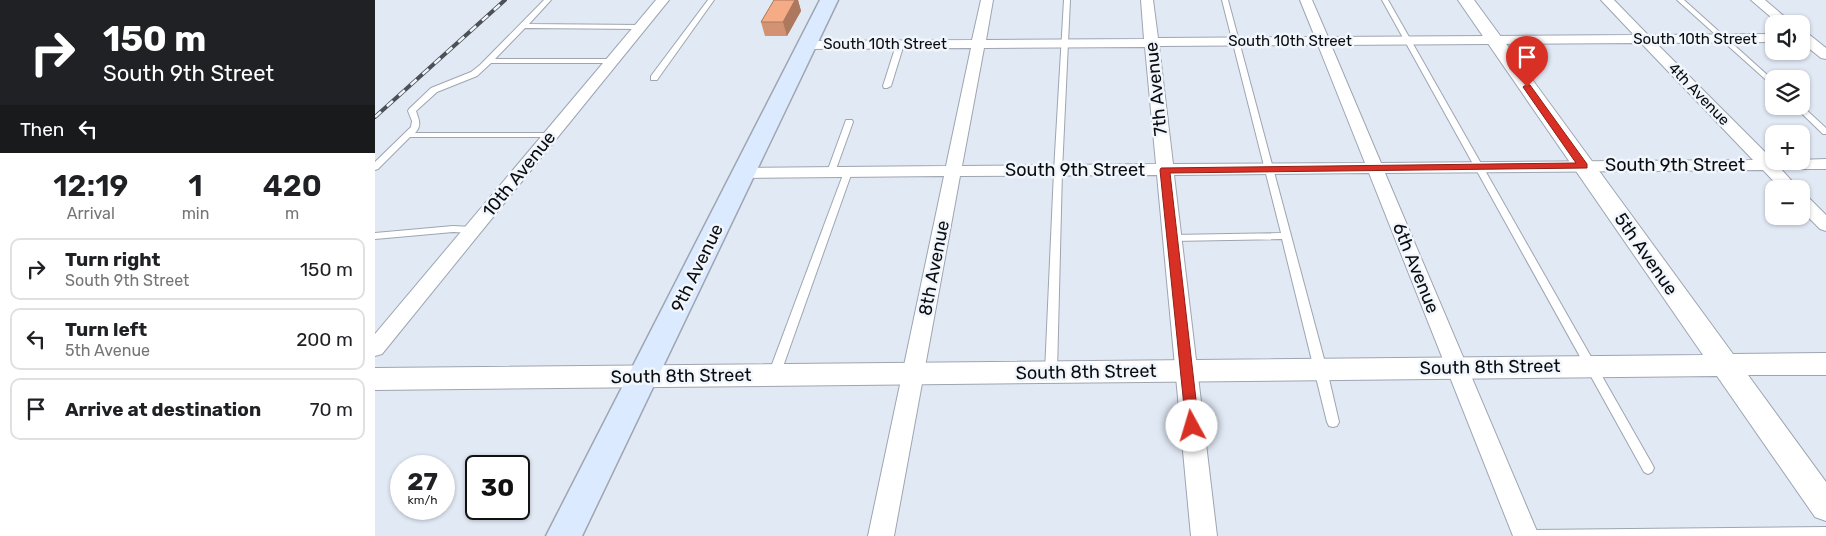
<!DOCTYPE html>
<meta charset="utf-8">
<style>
body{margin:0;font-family:Rubik,sans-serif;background:#f6f6f6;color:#202124;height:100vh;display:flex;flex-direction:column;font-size:19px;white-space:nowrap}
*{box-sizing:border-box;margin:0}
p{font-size:16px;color:#757577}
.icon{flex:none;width:28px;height:28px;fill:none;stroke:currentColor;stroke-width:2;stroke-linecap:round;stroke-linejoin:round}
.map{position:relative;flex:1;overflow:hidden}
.details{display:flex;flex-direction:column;background:#fff;width:375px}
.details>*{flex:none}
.hud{background:#202124;color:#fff;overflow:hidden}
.buttons{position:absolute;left:1390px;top:15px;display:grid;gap:10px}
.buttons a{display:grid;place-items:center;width:45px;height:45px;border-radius:10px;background:#fff;box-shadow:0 1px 4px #0004;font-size:25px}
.speed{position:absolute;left:15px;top:455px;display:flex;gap:10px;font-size:25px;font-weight:700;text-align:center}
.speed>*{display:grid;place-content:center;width:65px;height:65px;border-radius:50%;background:#fff;box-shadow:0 1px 4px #0004;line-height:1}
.speed small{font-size:12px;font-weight:400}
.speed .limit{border:2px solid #111;border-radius:8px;background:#fff;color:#111}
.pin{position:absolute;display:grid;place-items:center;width:42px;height:42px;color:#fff;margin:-51px -21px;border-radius:50% 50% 50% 0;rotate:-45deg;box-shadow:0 0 5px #0007}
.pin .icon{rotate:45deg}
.me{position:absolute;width:55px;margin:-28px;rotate:354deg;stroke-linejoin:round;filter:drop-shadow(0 0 4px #0008)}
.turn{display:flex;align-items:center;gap:18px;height:105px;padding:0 20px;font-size:22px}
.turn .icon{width:65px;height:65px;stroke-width:2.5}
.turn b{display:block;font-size:35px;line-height:42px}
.then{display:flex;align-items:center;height:48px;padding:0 20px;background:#0003;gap:10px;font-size:19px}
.eta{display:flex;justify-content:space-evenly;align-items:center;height:85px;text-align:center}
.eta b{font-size:30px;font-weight:600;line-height:35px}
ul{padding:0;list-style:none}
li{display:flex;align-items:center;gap:15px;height:62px;margin:0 10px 8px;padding:0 10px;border:2px solid #e0e0e0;border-radius:10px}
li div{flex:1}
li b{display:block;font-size:19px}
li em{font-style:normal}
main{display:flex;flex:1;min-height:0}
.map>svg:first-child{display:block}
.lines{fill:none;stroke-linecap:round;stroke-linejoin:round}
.service-casing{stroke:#9ea5b1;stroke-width:2}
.minor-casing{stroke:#9ea5b1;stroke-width:2}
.tertiary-casing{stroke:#9ea5b1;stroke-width:2}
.secondary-casing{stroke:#9ea5b1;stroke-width:3}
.service{fill:#fff;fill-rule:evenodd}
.minor{fill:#fff;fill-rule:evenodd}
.tertiary{fill:#fff;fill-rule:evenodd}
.secondary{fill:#dceaff;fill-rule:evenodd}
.rail-casing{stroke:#4c5157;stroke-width:4}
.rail{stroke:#f1f6fd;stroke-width:2.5;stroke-dasharray:8;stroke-linecap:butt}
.wall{fill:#d39373}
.shaded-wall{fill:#ac785e}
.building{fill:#f5ab86;stroke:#ac785e}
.route{fill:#d93025;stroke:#8d1f18}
.labels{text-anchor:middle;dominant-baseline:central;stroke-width:5;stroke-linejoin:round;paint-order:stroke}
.far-street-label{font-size:15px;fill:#0a0d10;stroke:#f1f6fd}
.street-label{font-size:18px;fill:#0a0d10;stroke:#f1f6fd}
</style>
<main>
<section class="details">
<div class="hud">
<div class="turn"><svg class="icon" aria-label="right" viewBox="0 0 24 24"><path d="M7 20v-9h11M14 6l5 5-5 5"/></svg><div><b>150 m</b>South 9th Street</div></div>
<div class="then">Then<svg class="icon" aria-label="left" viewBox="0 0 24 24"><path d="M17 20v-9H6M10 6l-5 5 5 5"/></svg></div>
</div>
<div class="eta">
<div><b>12:19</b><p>Arrival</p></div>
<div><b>1</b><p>min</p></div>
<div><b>420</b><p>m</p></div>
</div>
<ul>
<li><svg class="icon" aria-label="right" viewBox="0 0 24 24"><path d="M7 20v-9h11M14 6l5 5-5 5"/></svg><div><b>Turn right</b><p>South 9th Street</p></div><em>150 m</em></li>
<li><svg class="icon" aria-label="left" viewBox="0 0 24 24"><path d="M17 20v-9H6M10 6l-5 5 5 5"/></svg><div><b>Turn left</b><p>5th Avenue</p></div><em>200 m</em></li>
<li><svg class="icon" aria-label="arrive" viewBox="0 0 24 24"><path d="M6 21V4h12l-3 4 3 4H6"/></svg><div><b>Arrive at destination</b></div><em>70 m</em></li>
</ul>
</section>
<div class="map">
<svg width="1451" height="536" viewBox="0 0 1451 536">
<rect width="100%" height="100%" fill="#e1e9f5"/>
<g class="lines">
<g class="service-casing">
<g id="service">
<path d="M169,0H176L154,24L266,25L269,27L266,29L150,28L120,59H237L241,61L237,63H116L102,76L62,92L41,111C44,120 47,126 40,133H176L180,135L179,137H35L3,169L0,170V162L36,127L37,121L33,111L34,109L56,88L96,72L105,65Z"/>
<polygon points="333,0 339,0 282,80 276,80 276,76"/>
<polygon points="689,0 695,0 687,171 682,372 680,375 676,377 672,375 670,372 679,171"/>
<polygon points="847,0 853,0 952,370 964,422 962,426 958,427 954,426 952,422 907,239 797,241 792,238 797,235 906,233"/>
<polygon points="1007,0 1013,0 1277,464 1279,468 1277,472 1273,474 1269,472"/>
<polygon points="1302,0 1309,0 1399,81 1399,87"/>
<polygon points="522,42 529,44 516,86 512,88 509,88 508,86"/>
<polygon points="1426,105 1451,128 1451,134 1448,134 1419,106 1426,106"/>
<polygon points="471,120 477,120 478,122 460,172 459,174 453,174 452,172"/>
<polygon points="473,169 477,172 405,375 403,378 399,380 395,378 393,375 469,172"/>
<polygon points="78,226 98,227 103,230 98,233 78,232 0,239 0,233"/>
<polygon points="1451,527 1451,536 1150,536 1152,532 1157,530"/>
</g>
</g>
<g class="minor-casing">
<g id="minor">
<polygon points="281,0 294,0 7,354 0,356 0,334"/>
<path d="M606,0H618L611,40L769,39L766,0H778L783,38L940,37L925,0H937L953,37L1259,35L1226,0H1239L1273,35L1399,34V42L1281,43L1399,161L1451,159V169H1406L1424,189H1406L1388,170L1010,173L1164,536H1138L994,173L799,175L842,536H816L782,175L585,176L519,536H493L569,176L368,178L362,177L360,173L362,169L368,168L571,166L596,48L432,49L425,45L432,41L597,40ZM1266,43L1378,160L1006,163L956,45ZM943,45L990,163L798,164L784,46ZM770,47L781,164L587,166L609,48Z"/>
<polygon points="1376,0 1390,0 1418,24 1404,24"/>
<polygon points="1426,31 1431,32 1451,48 1451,59 1446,58 1426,42"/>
<polygon points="1426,195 1432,196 1451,215 1451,231 1445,229 1426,210"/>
</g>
</g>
<g class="tertiary-casing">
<polygon id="tertiary" points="1083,0 1099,0 1358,354 1451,353 1451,375 1373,375 1451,482 1451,521 1440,517 1342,376 0,390 0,368 1328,355"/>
</g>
<g class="secondary-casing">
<polygon id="secondary" points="445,0 463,0 207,536 171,536"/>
</g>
<use href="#service" class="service"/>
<use href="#minor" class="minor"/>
<use href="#tertiary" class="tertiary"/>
<use href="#secondary" class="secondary"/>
<g class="rail-casing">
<polyline id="rail" points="0,117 130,0"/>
</g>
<use href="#rail" class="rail"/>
</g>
<polygon class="wall" points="399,0 423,0 426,11 412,36 390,36 386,22"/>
<polygon class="shaded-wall" points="420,0 423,0 426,11 412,36 408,22"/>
<polygon class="building" points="399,0 420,0 408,22 386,22"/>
<polygon class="route" points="1152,84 1155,85 1212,164 1212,168 795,173 824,426 822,430 817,432 813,430 811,426 785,170 786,168 1201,163 1148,87"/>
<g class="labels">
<g class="far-street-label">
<text x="1320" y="39">South 10th Street</text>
<text x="915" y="41">South 10th Street</text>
<text x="510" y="44">South 10th Street</text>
<text transform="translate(1324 94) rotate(46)">4th Avenue</text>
</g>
<g class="street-label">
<text transform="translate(781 89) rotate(-96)">7th Avenue</text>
<text x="1300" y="165">South 9th Street</text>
<text x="700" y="170">South 9th Street</text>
<text transform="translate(144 174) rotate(-51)">10th Avenue</text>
<text transform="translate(1271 254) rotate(55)">5th Avenue</text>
<text transform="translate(322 268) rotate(-64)">9th Avenue</text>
<text transform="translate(559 268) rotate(-79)">8th Avenue</text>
<text transform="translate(1041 268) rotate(68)">6th Avenue</text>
<text transform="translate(1115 367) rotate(-1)">South 8th Street</text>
<text transform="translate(711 372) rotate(-1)">South 8th Street</text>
<text transform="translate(306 376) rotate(-1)">South 8th Street</text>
</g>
</g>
</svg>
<div class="buttons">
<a><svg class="icon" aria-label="sound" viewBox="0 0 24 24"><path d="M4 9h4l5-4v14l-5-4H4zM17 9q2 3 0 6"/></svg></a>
<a><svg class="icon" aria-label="layers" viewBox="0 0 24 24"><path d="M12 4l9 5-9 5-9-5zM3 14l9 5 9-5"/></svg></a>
<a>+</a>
<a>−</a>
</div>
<div class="speed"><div>27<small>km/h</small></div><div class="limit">30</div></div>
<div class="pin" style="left:1152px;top:87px;background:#d93025"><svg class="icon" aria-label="arrive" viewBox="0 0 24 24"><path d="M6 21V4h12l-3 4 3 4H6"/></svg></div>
<svg class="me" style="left:817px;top:426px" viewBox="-20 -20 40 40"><circle r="19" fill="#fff"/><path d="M0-13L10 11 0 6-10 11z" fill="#d93025"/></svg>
</div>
</main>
